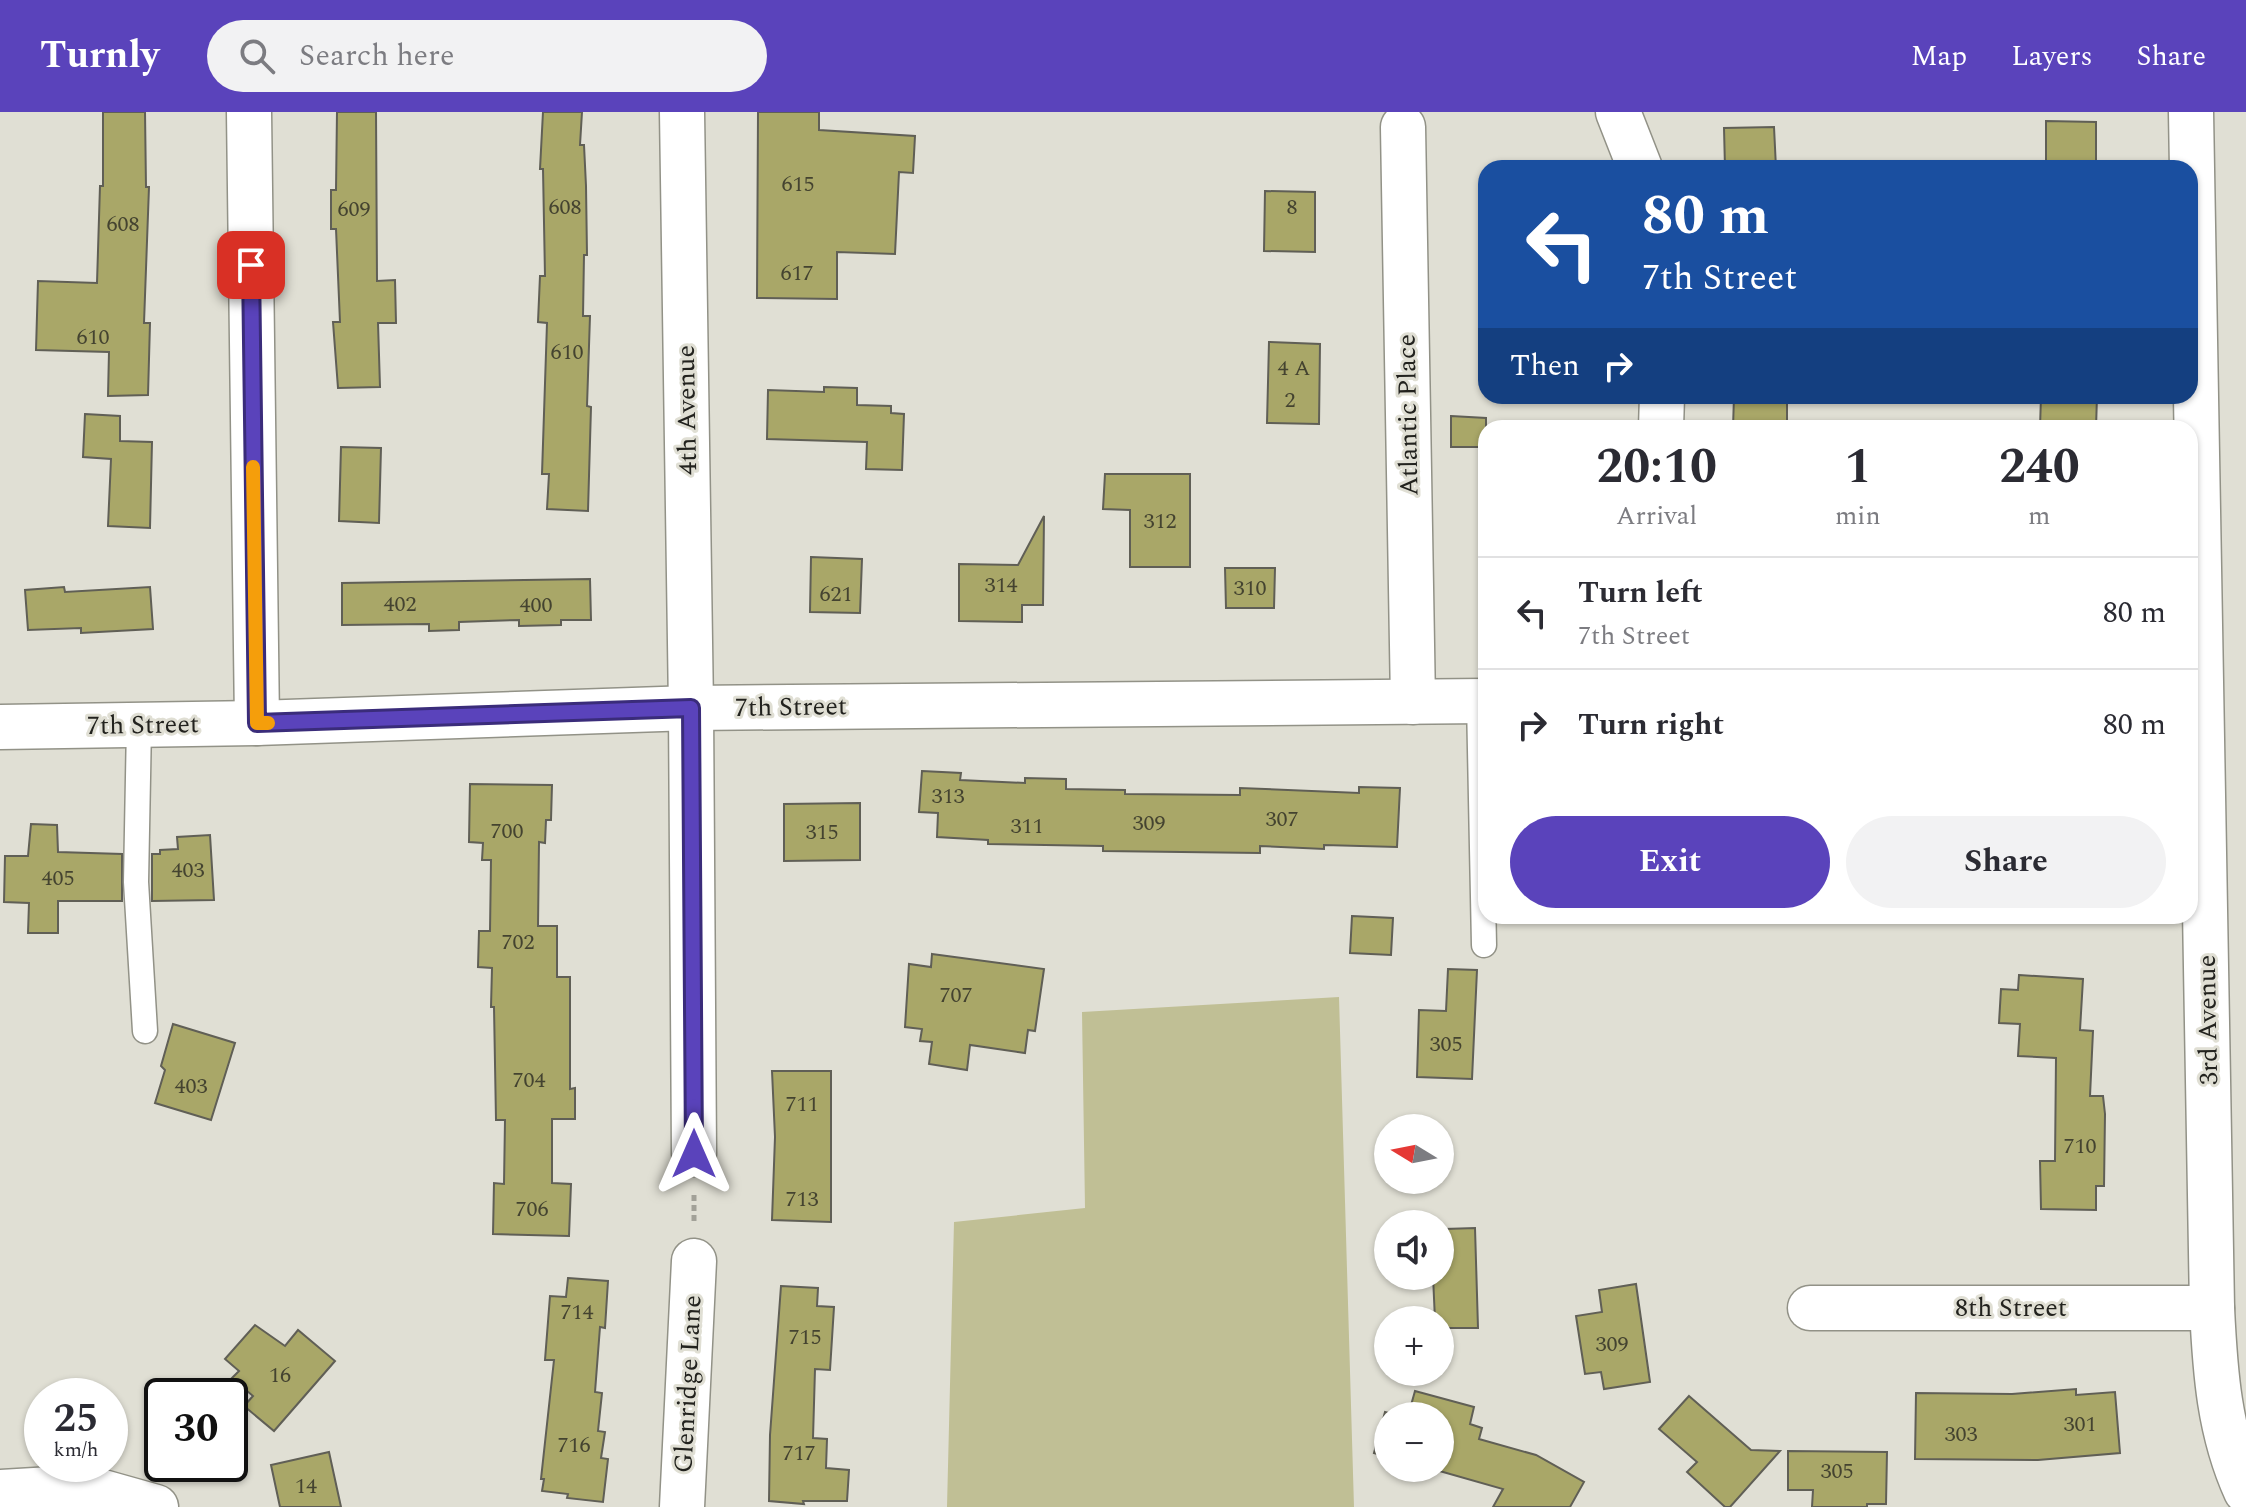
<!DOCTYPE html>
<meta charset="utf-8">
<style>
body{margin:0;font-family:Spectral,serif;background:#f2f2f3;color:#2b2b33;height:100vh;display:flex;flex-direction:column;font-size:30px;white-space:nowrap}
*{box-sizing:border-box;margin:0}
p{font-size:26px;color:#7c7c81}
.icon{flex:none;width:44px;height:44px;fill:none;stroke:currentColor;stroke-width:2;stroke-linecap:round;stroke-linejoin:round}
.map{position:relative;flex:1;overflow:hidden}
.details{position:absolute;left:1478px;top:308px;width:720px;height:504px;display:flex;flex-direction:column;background:#fff;border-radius:24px;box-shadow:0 2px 6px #0004}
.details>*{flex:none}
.hud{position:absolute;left:1478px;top:48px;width:720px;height:244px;border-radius:24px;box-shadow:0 2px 6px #0004;background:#1a4fa0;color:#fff;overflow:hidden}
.needle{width:52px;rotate:280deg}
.buttons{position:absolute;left:1374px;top:1002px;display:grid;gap:16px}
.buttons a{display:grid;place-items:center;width:80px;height:80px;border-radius:50%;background:#fff;box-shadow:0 2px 6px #0004;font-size:40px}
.speed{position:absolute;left:24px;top:1266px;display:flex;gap:16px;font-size:40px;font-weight:700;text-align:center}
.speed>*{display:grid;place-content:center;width:104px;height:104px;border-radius:50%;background:#fff;box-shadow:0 2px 6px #0004;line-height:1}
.speed small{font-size:20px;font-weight:400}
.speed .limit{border:4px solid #111;border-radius:12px;background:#fff;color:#111}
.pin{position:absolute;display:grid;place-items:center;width:68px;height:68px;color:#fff;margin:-34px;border-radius:16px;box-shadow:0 4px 12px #0006}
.me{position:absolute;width:88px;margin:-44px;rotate:0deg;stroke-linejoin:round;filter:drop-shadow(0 0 6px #0008)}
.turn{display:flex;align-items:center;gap:28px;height:168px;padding:0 32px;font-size:36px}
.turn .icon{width:104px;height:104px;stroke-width:2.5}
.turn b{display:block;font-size:56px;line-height:68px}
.then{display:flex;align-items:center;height:76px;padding:0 32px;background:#0003;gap:16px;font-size:30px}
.eta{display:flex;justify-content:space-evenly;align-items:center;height:136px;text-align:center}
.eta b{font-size:48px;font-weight:700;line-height:56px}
.button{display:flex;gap:16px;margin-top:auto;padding:16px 32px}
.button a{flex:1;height:92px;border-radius:48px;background:#5a43bb;color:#fff;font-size:32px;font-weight:700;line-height:92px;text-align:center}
.button a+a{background:#f2f2f3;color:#2b2b33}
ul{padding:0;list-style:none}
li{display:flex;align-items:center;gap:24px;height:112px;padding:0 32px;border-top:2px solid #e1e1e2}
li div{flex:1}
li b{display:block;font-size:30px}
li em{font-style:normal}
header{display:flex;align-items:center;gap:48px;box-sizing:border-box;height:112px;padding:0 40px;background:#5a43bb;color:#fff}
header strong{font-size:38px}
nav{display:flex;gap:44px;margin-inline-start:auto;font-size:28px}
.search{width:560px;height:72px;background:#f2f2f3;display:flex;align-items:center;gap:20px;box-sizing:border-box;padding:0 28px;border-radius:44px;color:#7c7c81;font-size:30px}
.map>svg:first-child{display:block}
.green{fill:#c0bf95}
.building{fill:#a9a768;stroke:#605f56;stroke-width:2}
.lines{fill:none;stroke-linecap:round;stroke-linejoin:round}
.service-casing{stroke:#929287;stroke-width:27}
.minor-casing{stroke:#929287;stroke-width:47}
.path{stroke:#a2a198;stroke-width:5;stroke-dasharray:6 4;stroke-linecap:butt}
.service{stroke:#fff;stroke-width:24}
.minor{stroke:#fff;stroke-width:44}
.route-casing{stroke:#3a2c7a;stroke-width:20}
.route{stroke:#5a43bb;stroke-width:14}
.slow{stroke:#f59e0b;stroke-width:14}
.labels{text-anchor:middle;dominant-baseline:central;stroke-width:6;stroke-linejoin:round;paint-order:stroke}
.number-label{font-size:22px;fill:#444330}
.street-label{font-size:26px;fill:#22221e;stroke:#e0dfd4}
</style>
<header>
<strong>Turnly</strong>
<div class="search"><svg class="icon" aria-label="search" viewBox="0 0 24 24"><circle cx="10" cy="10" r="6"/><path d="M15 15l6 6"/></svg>Search here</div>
<nav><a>Map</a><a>Layers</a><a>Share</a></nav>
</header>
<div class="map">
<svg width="2246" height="1395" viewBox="0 0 2246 1395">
<rect width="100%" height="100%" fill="#e0dfd4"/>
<polygon class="green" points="1339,885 1354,1395 947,1395 954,1110 1085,1096 1082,900"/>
<g class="building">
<polygon points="103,0 145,0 146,75 149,75 144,211 150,211 148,283 108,284 109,240 36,238 38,169 97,171 100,74 103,74"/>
<polygon points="337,0 376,0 377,169 395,168 396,211 378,211 380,275 338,276 333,210 340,210 336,117 331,117 331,78 336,78"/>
<polygon points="543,0 582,0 580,33 584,33 586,74 587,143 584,143 583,204 590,204 587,294 591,295 588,399 547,397 549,362 542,362 547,211 538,210 540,164 545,164 543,57 540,57"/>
<polygon points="758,0 819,0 819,18 915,24 913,61 899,60 895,142 837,140 837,187 757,186"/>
<polygon points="2046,9 2096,10 2096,56 2046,56"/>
<polygon points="1774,15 1776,56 1725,56 1724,16"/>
<polygon points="1265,79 1315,80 1315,140 1264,139"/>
<polygon points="1269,230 1320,232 1319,312 1267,311"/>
<polygon points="824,275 857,276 857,293 891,294 891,301 904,302 902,358 866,357 867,330 767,327 768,278 824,280"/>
<polygon points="1734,284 1787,284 1787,316 1733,316"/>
<polygon points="2041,284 2097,284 2096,316 2040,316"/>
<polygon points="85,302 120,304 120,329 152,330 150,416 108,414 111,347 83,345"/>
<polygon points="1451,304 1486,306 1486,335 1451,335"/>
<polygon points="341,335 381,336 379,411 339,409"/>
<polygon points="1105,362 1190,362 1190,455 1130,455 1130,398 1103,397"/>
<polygon points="1044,404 1043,493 1022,493 1022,510 959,509 959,452 1018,453"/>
<polygon points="811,445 862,447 860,501 810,500"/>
<polygon points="1225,456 1275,456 1274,496 1226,496"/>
<polygon points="590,467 591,508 561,508 561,513 519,514 519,508 459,510 459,518 429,519 429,512 342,513 342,471"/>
<polygon points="64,475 65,480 150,475 153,517 81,521 81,516 28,518 25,478"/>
<polygon points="922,659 961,661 960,668 1025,671 1025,666 1066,667 1066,677 1125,678 1125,682 1240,683 1240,676 1359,681 1359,675 1400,676 1397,735 1324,733 1324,737 1260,734 1260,741 1103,739 1103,734 988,732 988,728 937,725 938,701 919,700"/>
<polygon points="470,672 552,673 551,708 546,708 545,731 539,730 538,814 557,814 557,865 570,865 570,977 575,976 575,1007 552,1007 552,1071 571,1072 569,1124 493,1122 494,1071 504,1072 505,1008 496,1008 494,895 491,895 492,856 478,855 479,819 490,819 491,748 482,748 483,731 469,730"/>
<polygon points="860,691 860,748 784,749 784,692"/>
<polygon points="31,712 57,713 58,740 122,742 122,789 58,789 58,821 28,821 29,791 4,790 5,744 28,744"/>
<polygon points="210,723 214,788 152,789 152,742 160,742 160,738 178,737 177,725"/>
<polygon points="1352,804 1393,806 1391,843 1350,841"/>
<polygon points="932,842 1044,857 1035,919 1028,918 1025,941 970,933 967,958 929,952 932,930 920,929 922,917 905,915 909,852 931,855"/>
<polygon points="1448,857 1477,858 1472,967 1417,965 1419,898 1446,899"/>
<polygon points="2019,863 2083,867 2080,918 2093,919 2090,984 2103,984 2105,1002 2104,1074 2096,1074 2096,1098 2041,1097 2040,1049 2055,1049 2056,946 2018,944 2020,912 1999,911 2001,877 2018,878"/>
<polygon points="173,912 235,931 211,1008 155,991 165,958 161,954"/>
<polygon points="772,959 831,959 831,1110 772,1108 775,1025"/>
<polygon points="1475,1116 1478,1216 1440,1216 1440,1208 1435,1208 1433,1164 1440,1164 1440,1122 1445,1122 1445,1117"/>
<polygon points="568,1166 608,1169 605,1216 600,1215 595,1280 602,1281 598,1319 605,1320 601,1346 608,1347 603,1390 567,1386 568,1382 542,1379 544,1367 541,1367 554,1248 545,1248 550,1184 566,1185"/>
<polygon points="1636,1172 1650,1270 1604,1277 1601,1260 1585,1262 1576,1204 1602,1200 1599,1178"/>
<polygon points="781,1174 818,1176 817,1194 834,1195 830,1258 815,1257 813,1326 827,1327 826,1356 849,1358 847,1389 803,1389 804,1392 769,1389 770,1323"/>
<polygon points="255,1213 285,1234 298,1218 335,1249 274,1319 244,1294 253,1284 232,1266 239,1259 225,1247"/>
<polygon points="2076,1277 2076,1283 2115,1280 2120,1341 2038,1348 1915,1347 1916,1281 2012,1282"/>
<polygon points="1415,1279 1474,1295 1470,1312 1482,1316 1479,1327 1536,1343 1584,1370 1570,1395 1493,1395 1503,1377 1429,1356 1440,1356 1440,1304 1408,1304"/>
<polygon points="1689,1284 1751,1338 1780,1339 1730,1395 1725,1395 1687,1360 1697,1350 1659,1317"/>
<polygon points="1385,1300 1399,1304 1388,1304 1388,1345 1374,1341"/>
<polygon points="1788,1339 1887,1340 1886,1392 1867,1392 1867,1395 1812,1395 1813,1378 1788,1378"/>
<polygon points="329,1340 341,1395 280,1395 271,1353"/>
</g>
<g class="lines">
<g class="service-casing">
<g id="service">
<polyline points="1479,589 1484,833"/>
<polyline points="139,613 136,770 145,919"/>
</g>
</g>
<g class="minor-casing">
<g id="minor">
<polyline points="249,0 257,611"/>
<polyline points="682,0 691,596 694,1042"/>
<polyline points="1618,0 1640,56"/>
<path d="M2191,0L2212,1196C2215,1259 2219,1320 2246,1379"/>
<polyline points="1403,15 1413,590"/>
<polyline points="1661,316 1662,284"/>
<polyline points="0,615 257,611 691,596 1486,589"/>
<polyline points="1810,1196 2212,1196"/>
<polyline points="0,1380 85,1375 156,1395"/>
<polyline points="682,1395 694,1149"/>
</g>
</g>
<polyline class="path" points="694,1083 694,1109"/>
<use href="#service" class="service"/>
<use href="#minor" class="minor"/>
</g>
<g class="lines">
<g class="route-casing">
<polyline id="route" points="251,153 257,611 691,596 694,1042"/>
</g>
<use href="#route" class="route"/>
<polyline class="slow" points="253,355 257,611 268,611"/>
</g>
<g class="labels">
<g class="number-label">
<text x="798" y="72">615</text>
<text x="565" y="95">608</text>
<text x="1292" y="95">8</text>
<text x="354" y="97">609</text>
<text x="123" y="112">608</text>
<text x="797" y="161">617</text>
<text x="93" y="225">610</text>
<text x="567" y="240">610</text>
<text x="1294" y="256">4 A</text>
<text x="1290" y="288">2</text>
<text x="1160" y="409">312</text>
<text x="1001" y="473">314</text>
<text x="1250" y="476">310</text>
<text x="836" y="482">621</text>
<text x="400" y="492">402</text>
<text x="536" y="493">400</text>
<text x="948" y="684">313</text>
<text x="1282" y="707">307</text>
<text x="1149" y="711">309</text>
<text x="1027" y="714">311</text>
<text x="507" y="719">700</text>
<text x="822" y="720">315</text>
<text x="188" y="758">403</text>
<text x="58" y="766">405</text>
<text x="518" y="830">702</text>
<text x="956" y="883">707</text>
<text x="1446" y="932">305</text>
<text x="529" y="968">704</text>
<text x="191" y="974">403</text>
<text x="802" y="992">711</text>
<text x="2080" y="1034">710</text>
<text x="802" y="1087">713</text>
<text x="532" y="1097">706</text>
<text x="577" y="1200">714</text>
<text x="805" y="1225">715</text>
<text x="1612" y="1232">309</text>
<text x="280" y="1263">16</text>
<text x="2080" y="1312">301</text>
<text x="1961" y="1322">303</text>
<text x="574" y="1333">716</text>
<text x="799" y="1341">717</text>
<text x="1837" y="1359">305</text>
<text x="306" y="1374">14</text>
</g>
<g class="street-label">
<text transform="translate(687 298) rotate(-91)">4th Avenue</text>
<text transform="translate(1408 303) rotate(-91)">Atlantic Place</text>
<text transform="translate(791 595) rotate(-1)">7th Street</text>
<text transform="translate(143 613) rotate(-1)">7th Street</text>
<text transform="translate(2208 908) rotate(-91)">3rd Avenue</text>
<text x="2011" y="1196">8th Street</text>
<text transform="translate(688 1272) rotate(-87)">Glenridge Lane</text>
</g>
</g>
</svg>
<div class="buttons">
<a><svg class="needle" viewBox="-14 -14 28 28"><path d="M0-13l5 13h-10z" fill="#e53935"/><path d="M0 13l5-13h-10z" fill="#7c7c81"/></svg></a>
<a><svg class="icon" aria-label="sound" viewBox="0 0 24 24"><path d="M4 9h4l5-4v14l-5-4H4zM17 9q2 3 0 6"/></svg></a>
<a>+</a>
<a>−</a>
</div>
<div class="speed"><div>25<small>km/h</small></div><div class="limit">30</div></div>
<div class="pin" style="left:251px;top:153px;background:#d93025"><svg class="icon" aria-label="arrive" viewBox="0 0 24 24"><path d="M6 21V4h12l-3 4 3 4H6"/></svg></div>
<svg class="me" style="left:694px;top:1042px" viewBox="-20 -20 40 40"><path d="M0-17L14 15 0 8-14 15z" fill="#5a43bb" stroke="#fff" stroke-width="4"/></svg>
<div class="hud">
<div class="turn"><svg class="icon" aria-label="left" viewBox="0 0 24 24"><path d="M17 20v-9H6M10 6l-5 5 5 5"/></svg><div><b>80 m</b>7th Street</div></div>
<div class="then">Then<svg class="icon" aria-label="right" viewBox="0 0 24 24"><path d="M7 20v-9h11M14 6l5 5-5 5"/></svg></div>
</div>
<section class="details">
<div class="eta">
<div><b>20:10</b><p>Arrival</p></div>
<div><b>1</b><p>min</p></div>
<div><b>240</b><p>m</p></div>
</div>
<ul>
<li><svg class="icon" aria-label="left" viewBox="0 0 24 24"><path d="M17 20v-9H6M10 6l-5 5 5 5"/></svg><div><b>Turn left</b><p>7th Street</p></div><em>80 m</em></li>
<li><svg class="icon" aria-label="right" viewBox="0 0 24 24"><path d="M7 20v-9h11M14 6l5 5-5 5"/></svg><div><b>Turn right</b></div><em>80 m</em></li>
</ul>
<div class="button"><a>Exit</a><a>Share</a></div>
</section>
</div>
